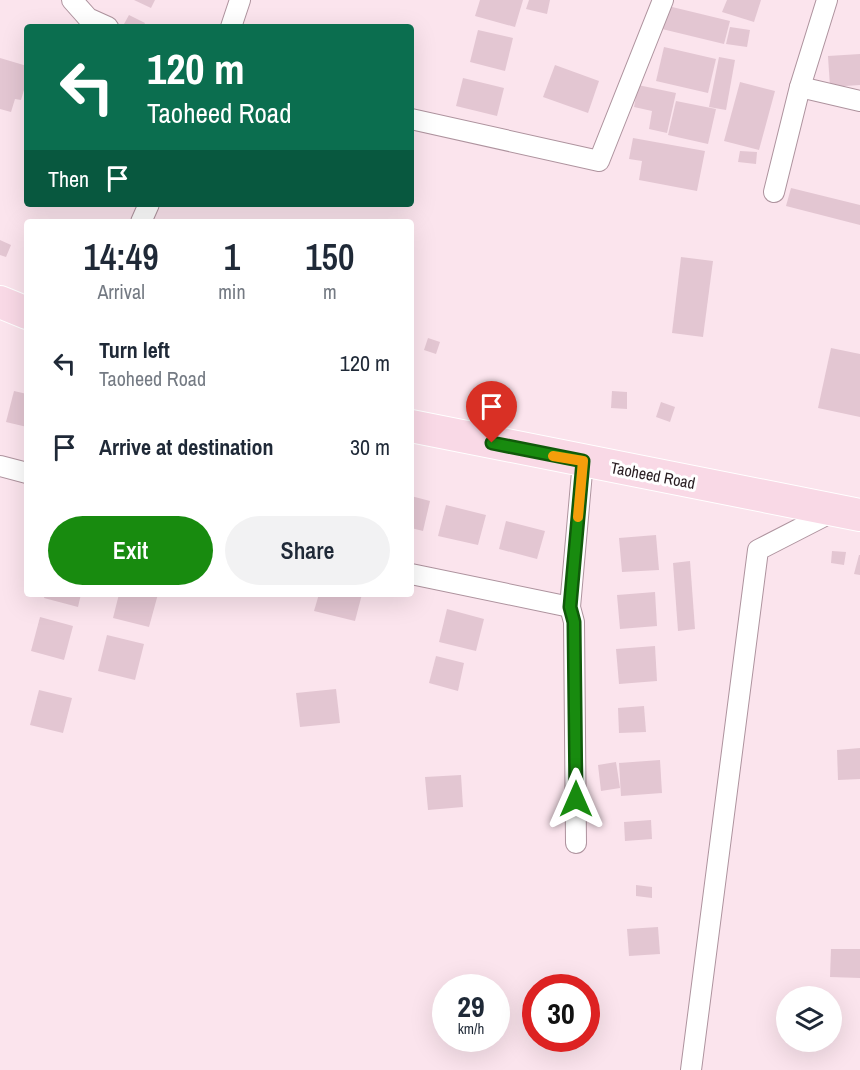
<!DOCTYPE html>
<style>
body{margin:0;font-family:"Archivo Narrow",sans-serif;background:#f2f2f3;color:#1f2937;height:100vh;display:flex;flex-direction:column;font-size:22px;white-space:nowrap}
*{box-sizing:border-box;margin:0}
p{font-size:20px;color:#747a83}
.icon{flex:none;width:33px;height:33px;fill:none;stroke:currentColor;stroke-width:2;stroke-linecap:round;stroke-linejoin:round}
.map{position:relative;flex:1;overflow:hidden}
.side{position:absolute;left:24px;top:219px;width:390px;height:378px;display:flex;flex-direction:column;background:#fff;border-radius:6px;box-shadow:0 6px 24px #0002}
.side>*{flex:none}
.top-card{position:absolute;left:24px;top:24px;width:390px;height:183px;border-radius:6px;box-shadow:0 6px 24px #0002;background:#0b6e4f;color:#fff;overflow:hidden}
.buttons{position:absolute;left:776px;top:986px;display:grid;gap:12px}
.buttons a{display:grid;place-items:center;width:66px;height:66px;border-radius:50%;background:#fff;box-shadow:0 6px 24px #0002;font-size:30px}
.speed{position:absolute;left:432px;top:974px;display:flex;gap:12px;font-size:30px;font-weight:700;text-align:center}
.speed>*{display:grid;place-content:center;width:78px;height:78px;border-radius:50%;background:#fff;box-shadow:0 6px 24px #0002;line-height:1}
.speed small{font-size:15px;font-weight:400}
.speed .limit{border:9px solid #d22;background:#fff;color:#111}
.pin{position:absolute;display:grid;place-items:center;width:51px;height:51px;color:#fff;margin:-62px -26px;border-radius:50% 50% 50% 0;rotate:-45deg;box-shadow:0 0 6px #0007}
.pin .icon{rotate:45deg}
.me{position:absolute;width:66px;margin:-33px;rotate:0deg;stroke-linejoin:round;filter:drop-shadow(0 0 4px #0008)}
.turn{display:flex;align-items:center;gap:21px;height:126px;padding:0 24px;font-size:27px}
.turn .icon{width:78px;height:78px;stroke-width:2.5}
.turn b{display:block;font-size:42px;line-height:51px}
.then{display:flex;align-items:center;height:57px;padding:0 24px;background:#0003;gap:12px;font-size:22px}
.eta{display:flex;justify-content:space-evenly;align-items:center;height:102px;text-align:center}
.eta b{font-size:36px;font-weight:600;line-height:42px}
.action{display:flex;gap:12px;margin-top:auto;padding:12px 24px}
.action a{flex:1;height:69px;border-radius:36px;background:#188b0f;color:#fff;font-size:24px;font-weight:600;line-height:69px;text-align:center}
.action a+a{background:#f2f2f3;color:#1f2937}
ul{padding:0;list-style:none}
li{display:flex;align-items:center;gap:18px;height:84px;padding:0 24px}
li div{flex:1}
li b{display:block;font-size:22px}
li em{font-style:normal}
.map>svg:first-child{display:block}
.building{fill:#e3c6d2}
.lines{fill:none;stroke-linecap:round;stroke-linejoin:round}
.minor-casing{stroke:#ae939e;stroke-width:22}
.primary-casing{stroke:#fff;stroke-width:34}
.minor{stroke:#fff;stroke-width:20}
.primary{stroke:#f9d9e6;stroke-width:32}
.route-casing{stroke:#105a0a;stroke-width:15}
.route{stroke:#188b0f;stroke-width:10}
.slow{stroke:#f59e0b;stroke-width:10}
.labels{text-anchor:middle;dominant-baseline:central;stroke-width:6;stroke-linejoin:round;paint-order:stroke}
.street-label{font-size:16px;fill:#281d21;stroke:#fff}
</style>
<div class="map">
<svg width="860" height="1070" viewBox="0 0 860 1070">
<rect width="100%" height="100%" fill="#fbe4ed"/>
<g class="building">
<polygon points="134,0 155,0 151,8"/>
<polygon points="480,0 523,0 515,27 475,16"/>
<polygon points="529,0 550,0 547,14 526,9"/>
<polygon points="727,0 761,0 754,22 722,12"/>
<polygon points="668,6 730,21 724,44 662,29"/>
<polygon points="129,15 145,23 143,27 130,27 124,24"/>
<polygon points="730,27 750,30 747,47 726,44"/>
<polygon points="478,30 513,38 505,71 470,62"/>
<polygon points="664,47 716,59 708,93 656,81"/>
<polygon points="860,54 860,85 830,87 828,56"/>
<polygon points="719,57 735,60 726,110 709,107"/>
<polygon points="0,58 27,66 27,80 21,100 15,99 11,112 0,109"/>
<polygon points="555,65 599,81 588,113 543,97"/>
<polygon points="463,78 504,88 497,116 456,106"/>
<polygon points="740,82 775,91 759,150 724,141"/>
<polygon points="638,85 676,93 667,133 649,129 652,111 634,107"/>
<polygon points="676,101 716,109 708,144 668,135"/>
<polygon points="633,138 705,151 697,191 639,180 642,161 629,159"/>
<polygon points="740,151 757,152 756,164 738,162"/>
<polygon points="791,188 860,205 860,225 786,206"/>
<polygon points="0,240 11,245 6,257 0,255"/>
<polygon points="681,257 713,261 703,337 672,333"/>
<polygon points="428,338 440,342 436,354 424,350"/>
<polygon points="831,348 860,354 860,417 818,408"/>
<polygon points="14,391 27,394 27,427 6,422"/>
<polygon points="612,391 627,392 627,409 611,408"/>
<polygon points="661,402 675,407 670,422 656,417"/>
<polygon points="411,496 430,501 423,531 411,528"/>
<polygon points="446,505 486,515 478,545 438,536"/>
<polygon points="506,521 545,531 537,559 499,549"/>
<polygon points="656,535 659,570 622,572 619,538"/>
<polygon points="832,551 846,552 844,565 831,563"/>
<polygon points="859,555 860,555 860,575 854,574"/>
<polygon points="690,561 695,629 678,631 673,563"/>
<polygon points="655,592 657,626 620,629 617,595"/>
<polygon points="45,594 81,594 78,607 44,598"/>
<polygon points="119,594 158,594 149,627 113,618"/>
<polygon points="319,594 362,594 355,621 314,611"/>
<polygon points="447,609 484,619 476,651 439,642"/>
<polygon points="40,617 73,626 64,660 31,651"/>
<polygon points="107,635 144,644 135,680 98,671"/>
<polygon points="655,646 657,681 619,684 616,649"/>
<polygon points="436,656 464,663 458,691 429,683"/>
<polygon points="336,689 340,723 300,727 296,693"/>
<polygon points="39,690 72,698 63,733 30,725"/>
<polygon points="644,706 646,732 619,733 618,708"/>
<polygon points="860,748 860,779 838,780 837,750"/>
<polygon points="660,760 662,793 621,796 619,763"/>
<polygon points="616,762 620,788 601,791 598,765"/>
<polygon points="461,775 463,807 428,810 425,777"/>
<polygon points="651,820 652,839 625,841 624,822"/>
<polygon points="636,885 652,887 652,898 636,896"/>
<polygon points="658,927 660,954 629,956 627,929"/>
<polygon points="831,949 860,949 860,978 830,977"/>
</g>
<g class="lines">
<g class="minor-casing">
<g id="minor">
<polyline points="72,0 88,18 108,27"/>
<polyline points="231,27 240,0"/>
<polyline points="800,87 860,101"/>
<polyline points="411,119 599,161 663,0"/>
<polyline points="774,192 800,87 827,0"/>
<polyline points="141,222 149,204"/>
<polyline points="0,466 27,473"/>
<polyline points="411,574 570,607"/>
<polyline points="576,843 574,622 570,607 583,461"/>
<polyline points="691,1070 758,550 836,510"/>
</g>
</g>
<g class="primary-casing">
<g id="primary">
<polyline points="0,302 27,313"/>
<polyline points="411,426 860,515"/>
</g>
</g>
<use href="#minor" class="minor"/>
<use href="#primary" class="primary"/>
</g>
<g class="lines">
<g class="route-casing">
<polyline id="route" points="492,443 583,461 570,607 574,622 576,799"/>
</g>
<use href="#route" class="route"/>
<polyline class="slow" points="553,456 583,461 578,517"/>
</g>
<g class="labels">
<g class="street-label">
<text transform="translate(653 475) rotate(11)">Taoheed Road</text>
</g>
</g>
</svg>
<div class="buttons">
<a><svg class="icon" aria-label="layers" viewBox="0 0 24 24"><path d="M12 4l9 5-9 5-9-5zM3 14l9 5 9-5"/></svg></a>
</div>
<div class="speed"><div>29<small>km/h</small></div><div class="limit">30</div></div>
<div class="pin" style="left:492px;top:443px;background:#d93025"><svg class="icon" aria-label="arrive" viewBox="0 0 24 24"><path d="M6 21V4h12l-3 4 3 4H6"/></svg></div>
<svg class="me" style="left:576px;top:799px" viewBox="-20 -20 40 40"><path d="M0-17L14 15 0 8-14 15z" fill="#188b0f" stroke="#fff" stroke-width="4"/></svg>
<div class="top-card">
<div class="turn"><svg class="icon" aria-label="left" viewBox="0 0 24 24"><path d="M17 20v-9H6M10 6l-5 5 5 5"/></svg><div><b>120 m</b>Taoheed Road</div></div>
<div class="then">Then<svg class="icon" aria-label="arrive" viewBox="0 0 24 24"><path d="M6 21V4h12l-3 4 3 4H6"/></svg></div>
</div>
<section class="side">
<div class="eta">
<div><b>14:49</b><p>Arrival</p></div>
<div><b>1</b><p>min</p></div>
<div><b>150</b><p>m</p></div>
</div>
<ul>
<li><svg class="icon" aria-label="left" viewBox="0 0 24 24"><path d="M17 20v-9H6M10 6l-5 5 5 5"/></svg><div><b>Turn left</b><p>Taoheed Road</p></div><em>120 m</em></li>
<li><svg class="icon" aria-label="arrive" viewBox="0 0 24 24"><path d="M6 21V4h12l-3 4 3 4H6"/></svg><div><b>Arrive at destination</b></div><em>30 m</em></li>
</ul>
<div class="action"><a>Exit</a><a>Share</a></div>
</section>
</div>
